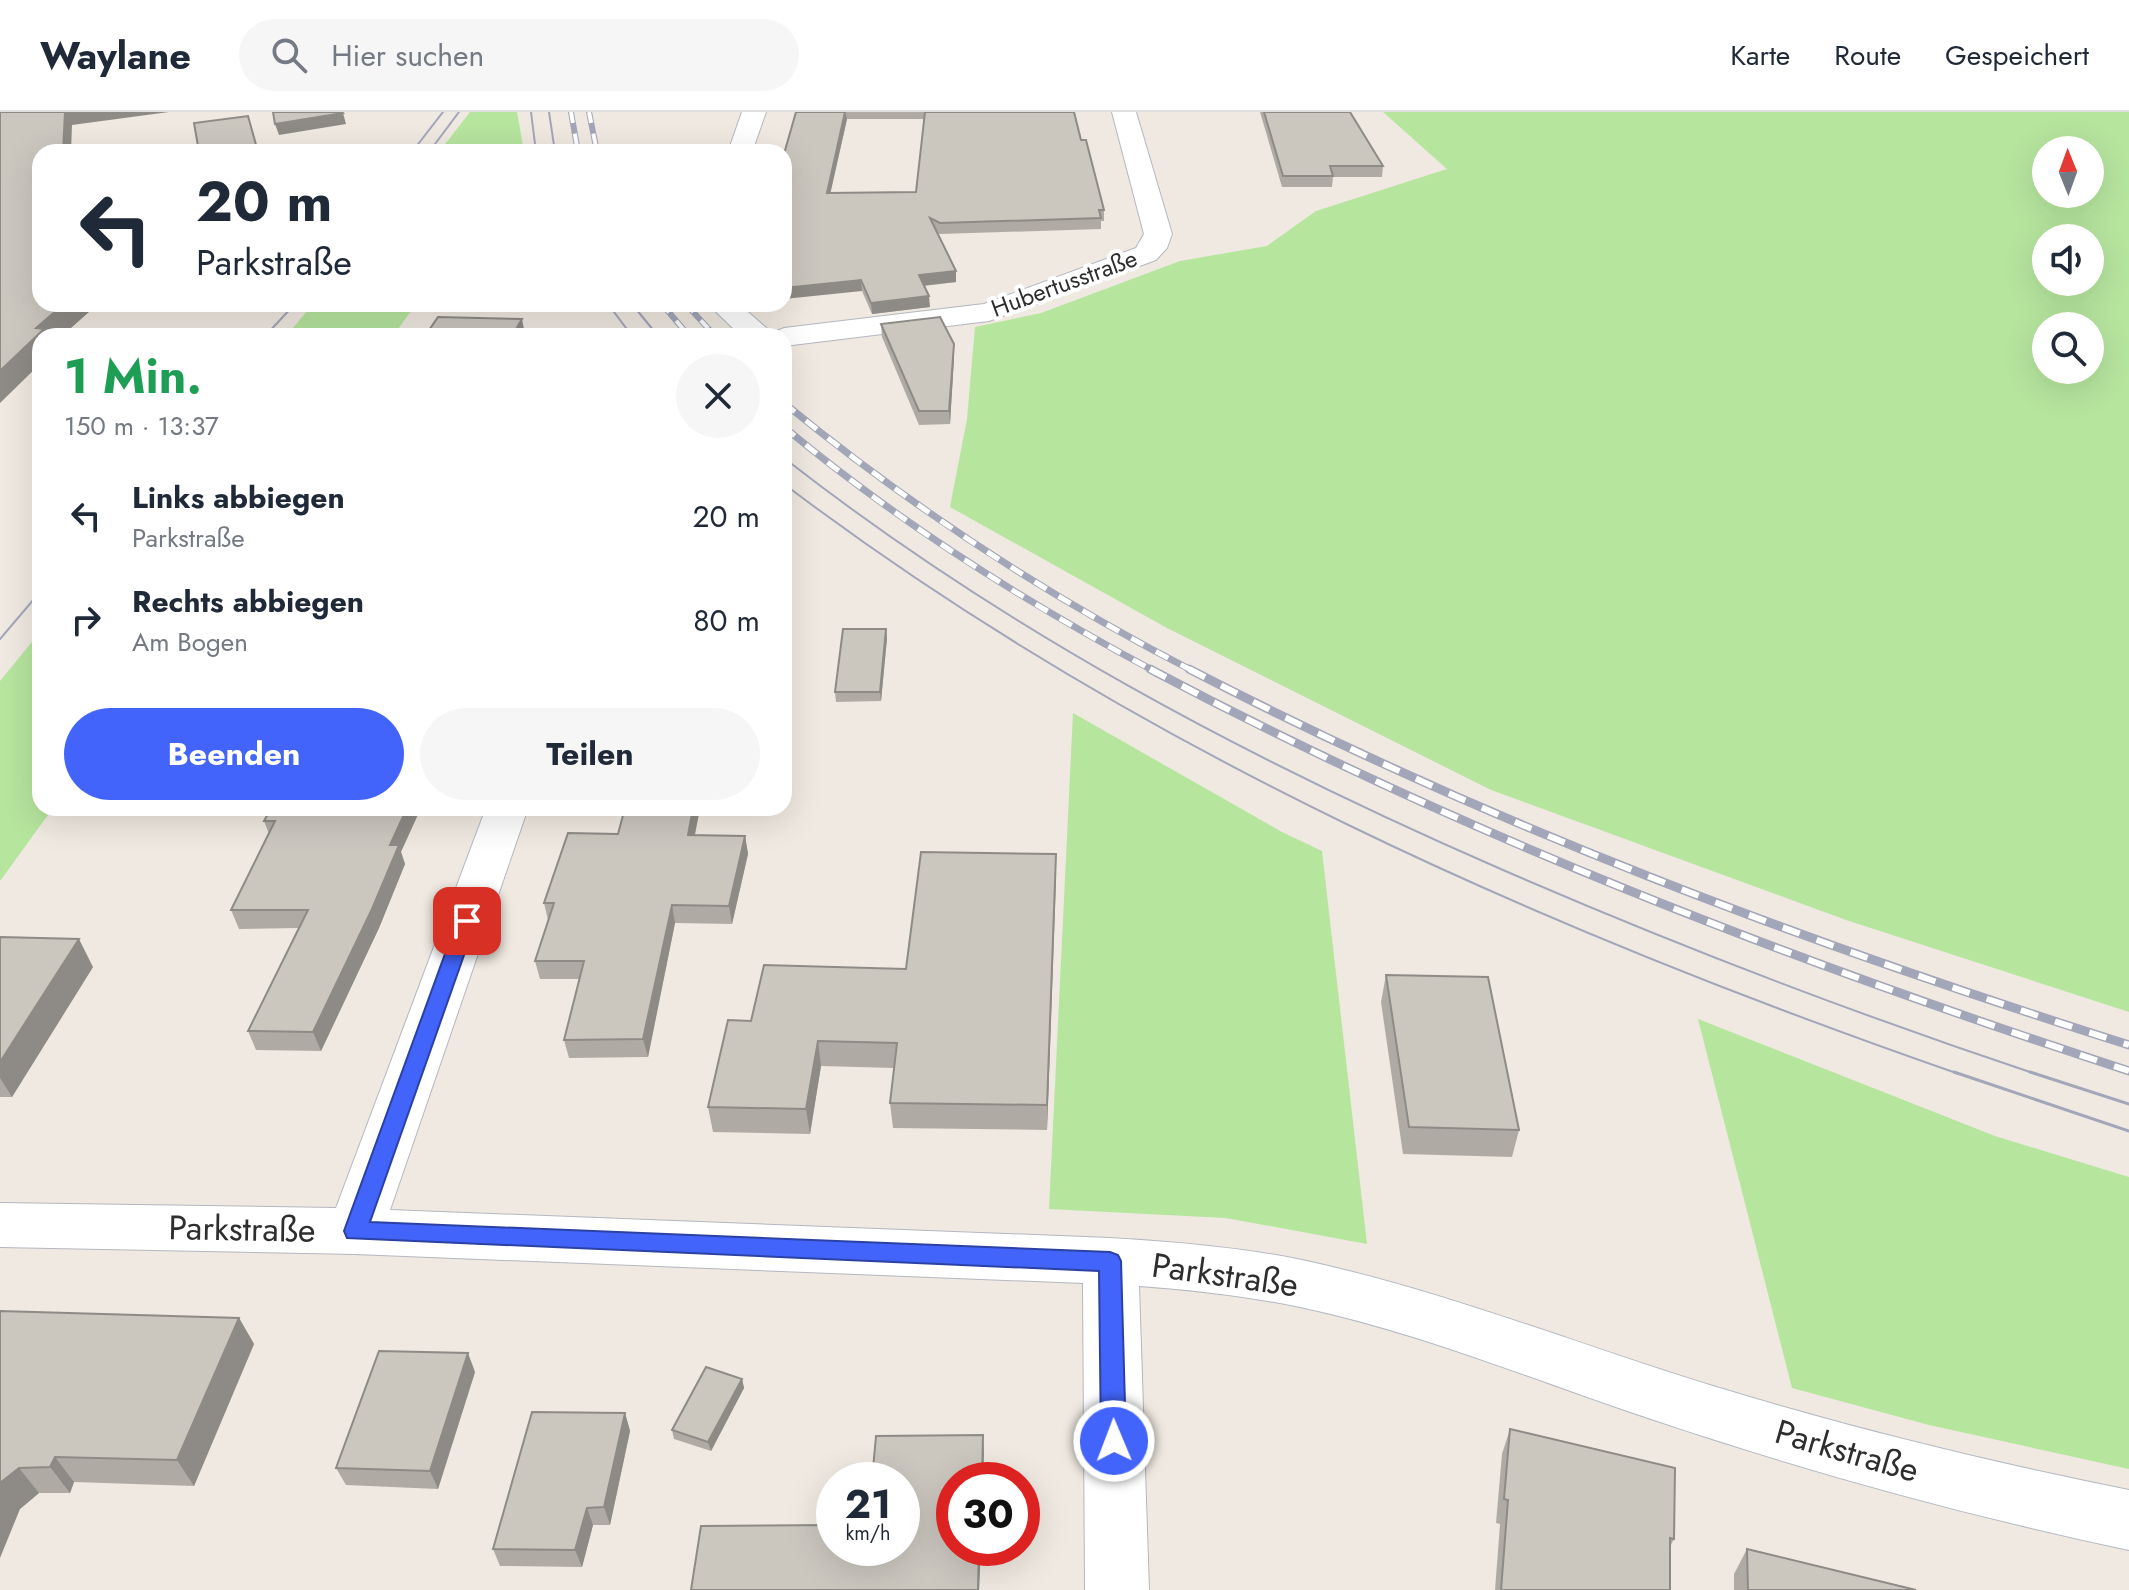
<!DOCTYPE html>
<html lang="de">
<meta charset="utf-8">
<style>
body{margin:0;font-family:Jost,sans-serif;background:#f6f6f7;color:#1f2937;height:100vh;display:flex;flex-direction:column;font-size:30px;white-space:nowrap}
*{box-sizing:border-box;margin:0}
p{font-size:26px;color:#747a83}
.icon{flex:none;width:44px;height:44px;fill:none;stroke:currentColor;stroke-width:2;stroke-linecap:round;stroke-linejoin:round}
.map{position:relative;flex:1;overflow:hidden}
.panel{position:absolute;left:32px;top:216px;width:760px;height:488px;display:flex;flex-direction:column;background:#fff;border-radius:24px;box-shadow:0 8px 32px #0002}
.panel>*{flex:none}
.hud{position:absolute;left:32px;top:32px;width:760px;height:168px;border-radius:24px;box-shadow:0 8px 32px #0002;background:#fff;color:#1f2937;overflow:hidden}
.needle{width:52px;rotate:359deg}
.controls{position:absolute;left:2032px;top:24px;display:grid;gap:16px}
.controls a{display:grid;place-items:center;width:72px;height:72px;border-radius:50%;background:#fff;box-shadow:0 8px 32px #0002;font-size:40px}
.speed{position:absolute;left:816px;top:1350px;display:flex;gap:16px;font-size:40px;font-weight:700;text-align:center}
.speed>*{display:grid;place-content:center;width:104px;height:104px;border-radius:50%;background:#fff;box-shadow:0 8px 32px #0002;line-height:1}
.speed small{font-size:20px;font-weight:400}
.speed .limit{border:12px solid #d22;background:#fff;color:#111}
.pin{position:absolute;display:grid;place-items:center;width:68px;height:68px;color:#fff;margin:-34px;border-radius:16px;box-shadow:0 4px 12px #0006}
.me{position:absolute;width:88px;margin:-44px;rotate:359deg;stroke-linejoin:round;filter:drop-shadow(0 0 6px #0008)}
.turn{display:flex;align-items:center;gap:28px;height:168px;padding:0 32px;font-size:36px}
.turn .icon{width:104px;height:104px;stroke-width:2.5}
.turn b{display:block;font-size:56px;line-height:68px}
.round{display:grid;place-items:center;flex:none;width:84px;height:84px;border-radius:42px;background:#f6f6f7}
.head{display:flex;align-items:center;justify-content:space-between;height:136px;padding:0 32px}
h1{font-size:48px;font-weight:700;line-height:60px;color:#1e9e55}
.cta{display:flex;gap:16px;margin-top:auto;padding:16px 32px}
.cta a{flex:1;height:92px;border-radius:48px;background:#4264fb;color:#fff;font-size:32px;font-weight:700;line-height:92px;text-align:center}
.cta a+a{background:#f6f6f7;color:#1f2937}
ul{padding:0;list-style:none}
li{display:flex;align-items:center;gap:24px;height:104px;padding:0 32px}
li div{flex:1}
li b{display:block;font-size:30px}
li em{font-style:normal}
header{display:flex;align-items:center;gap:48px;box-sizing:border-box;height:112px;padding:0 40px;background:#fff;border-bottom:2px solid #e0e1e3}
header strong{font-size:38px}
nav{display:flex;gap:44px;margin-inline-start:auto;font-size:28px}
.search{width:560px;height:72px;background:#f6f6f7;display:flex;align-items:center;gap:20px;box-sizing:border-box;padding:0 28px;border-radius:44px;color:#747a83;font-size:30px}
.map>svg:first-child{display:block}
.green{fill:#b6e59e;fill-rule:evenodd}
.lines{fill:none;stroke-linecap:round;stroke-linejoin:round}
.minor-casing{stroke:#b4b7c1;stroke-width:2}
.minor{fill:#fff;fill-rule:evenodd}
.tram-far1{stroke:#a3a6b8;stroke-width:2}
.tram{stroke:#a3a6b8;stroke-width:3}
.rail-far2-casing{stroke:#a3a6b8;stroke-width:6}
.rail-far1-casing{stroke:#a3a6b8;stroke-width:7}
.rail-casing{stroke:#a3a6b8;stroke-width:9}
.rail-far2{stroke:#fff;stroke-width:4;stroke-dasharray:11;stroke-linecap:butt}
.rail-far1{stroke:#fff;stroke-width:5;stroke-dasharray:14;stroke-linecap:butt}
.rail{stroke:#fff;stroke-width:6;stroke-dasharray:18;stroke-linecap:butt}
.wall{fill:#afaba4;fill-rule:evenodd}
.shaded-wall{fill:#8e8b86}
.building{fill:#cbc7bf;stroke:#8e8b86;stroke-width:2}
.route{fill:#4264fb;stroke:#2b41a3;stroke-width:2}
.labels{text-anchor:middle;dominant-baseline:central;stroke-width:8;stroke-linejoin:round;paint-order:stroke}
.far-street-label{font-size:24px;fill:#2e2e2e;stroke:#fff}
.near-street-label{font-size:34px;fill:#2e2e2e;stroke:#fff}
</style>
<header>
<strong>Waylane</strong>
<div class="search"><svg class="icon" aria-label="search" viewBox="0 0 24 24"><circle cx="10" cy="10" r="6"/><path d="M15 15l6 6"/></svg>Hier suchen</div>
<nav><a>Karte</a><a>Route</a><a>Gespeichert</a></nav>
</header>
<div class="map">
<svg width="2129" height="1478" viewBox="0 0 2129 1478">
<rect width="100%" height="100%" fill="#efe9e1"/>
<g class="green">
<polygon points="470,0 517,0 524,40 439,40"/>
<path d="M1383,0H2129V900L1846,808L1491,678L1167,516L950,395L967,307L975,215L1041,201L1180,149L1267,134L1316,99L1447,57ZM2090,38V82H2046V38ZM2090,126V170H2046V126ZM2090,214V258H2046V214Z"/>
<polygon points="313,192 416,192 393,224 286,224"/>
<polygon points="40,520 40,696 53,696 0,769 0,569"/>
<polygon points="1073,601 1282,720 1322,739 1367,1132 1226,1106 1049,1097"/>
<polygon points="1698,907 1995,1024 2129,1065 2129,1357 1929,1313 1792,1276"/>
</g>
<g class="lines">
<g class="minor-casing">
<g id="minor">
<polygon points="742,0 766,0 752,40 728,40"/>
<polygon points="1112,0 1136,0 1172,122 1167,136 1156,148 989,209 784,234 784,224 741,224 708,192 739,192 772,221 784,216 984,192 1136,136 1144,122"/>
<path d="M486,696H528L390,1098L1110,1126C1174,1130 1239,1135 1302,1148C1442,1178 1576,1232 1713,1274C1850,1316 1989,1350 2129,1378V1438C1969,1404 1812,1361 1657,1309C1539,1270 1422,1221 1300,1195C1247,1184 1193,1178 1139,1174L1149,1478H1085L1083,1171L355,1142L0,1135V1091L336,1096Z"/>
</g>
</g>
<use href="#minor" class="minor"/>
<g class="tram-far1">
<polyline points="531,0 536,40"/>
<polyline points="549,0 555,40"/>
<polyline points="412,40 443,0"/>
<polyline points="429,40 459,0"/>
<polyline points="608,192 632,224"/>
<polyline points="632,192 658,224"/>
<polyline points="265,224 295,192"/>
<path d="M784,346C1004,518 1248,647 1503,758C1678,834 1856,902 2036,962"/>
<path d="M784,372C1135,638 1545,818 1959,962"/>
<polyline points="0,527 40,480"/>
</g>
<g class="tram">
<polyline points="1954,960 2129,1019"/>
<polyline points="2030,960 2129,992"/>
</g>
<g class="rail-far2-casing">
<g id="rail-far2">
<polyline points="571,0 578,40"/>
<polyline points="589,0 597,40"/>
<polyline points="662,192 689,224"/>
<polyline points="686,192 715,224"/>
</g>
</g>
<g class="rail-far1-casing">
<g id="rail-far1">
<path d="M784,291C911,395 1047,484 1193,559"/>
<path d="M784,315C898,410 1023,489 1154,559"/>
</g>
</g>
<g class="rail-casing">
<g id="rail">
<path d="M1150,557C1463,723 1792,849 2129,959"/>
<path d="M1189,557C1490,713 1806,831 2129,933"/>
</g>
</g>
<use href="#rail-far2" class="rail-far2"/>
<use href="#rail-far1" class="rail-far1"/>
<use href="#rail" class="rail"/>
</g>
<g class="wall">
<path d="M796,0H1074L1081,28L1104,98V109H1101V117L940,122L937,121L956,159V170L924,174L930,195L872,202L862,179ZM847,7H924L916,80L830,81Z"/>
<polygon points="1260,0 1350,0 1383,54 1382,65 1333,65 1332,75 1282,75"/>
<polygon points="881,212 954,232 954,246 950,312 919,313 882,225"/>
<polygon points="886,517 887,526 881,589 836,590 835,580"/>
<polygon points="271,696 401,740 405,752 379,816 321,939 256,938 248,919 298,816 239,817 231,798 269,722 264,709"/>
<polygon points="625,696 700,696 695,723 745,724 748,742 732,812 675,811 648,945 569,946 564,928 579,867 540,867 535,849 548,808 544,791 618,722"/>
<polygon points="1056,742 1047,1018 893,1016 890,991 894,956 821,954 810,1022 713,1020 708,995 751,909 906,857"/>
<polygon points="0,825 93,855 12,985 0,985"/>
<polygon points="1386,863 1519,1018 1512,1045 1403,1042 1381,890"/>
<polygon points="0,1199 239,1206 254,1232 194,1374 74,1370 70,1381 39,1381 20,1397"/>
<polygon points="475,1260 438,1377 346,1373 336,1356"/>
<polygon points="742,1267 744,1276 711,1339 674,1327 672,1318"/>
<polygon points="625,1301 630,1319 610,1413 593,1413 582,1455 500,1454 493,1437"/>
<polygon points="1510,1317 1674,1427 1670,1435 1670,1478 1495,1478 1500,1412 1496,1411 1502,1342"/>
<polygon points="1747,1437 1916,1478 1734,1478 1734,1462"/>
</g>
<g class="shaded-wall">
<polygon points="65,0 169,0 72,13 71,40 63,40"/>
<polygon points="845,0 847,7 828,92 827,81"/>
<polygon points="343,1 346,12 279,23 275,12"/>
<polygon points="956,159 956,170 919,174 919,163"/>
<polygon points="861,168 862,179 784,187 784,176"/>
<polygon points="929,184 930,195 872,202 871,191"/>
<polygon points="64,192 98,192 62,224 40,224 40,252 0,291 0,259 36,216"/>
<polygon points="522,207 525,222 524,224 512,224"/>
<polygon points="954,232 954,246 950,312 949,299"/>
<polygon points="886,517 887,526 881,589 880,580"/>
<polygon points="407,696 421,696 401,740 405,752 379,816 321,939 313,920 390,733"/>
<polygon points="693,696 700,696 691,741 688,723"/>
<polygon points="745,724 748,742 732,812 729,794"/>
<polygon points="1056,742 1056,767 1047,1018 1047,993"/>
<polygon points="672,793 675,811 648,945 643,927"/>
<polygon points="79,827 93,855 12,985 0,966 0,950"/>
<polygon points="818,929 821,954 810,1022 806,997"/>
<polygon points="239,1206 254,1232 194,1374 177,1348"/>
<polygon points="468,1241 475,1260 438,1377 430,1359"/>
<polygon points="742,1267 744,1276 711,1339 708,1330"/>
<polygon points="625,1301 630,1319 610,1413 604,1395"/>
<polygon points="983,1323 984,1341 983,1368 982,1368"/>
<polygon points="55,1345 74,1370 70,1381 50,1355"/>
<polygon points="19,1356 39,1381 20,1397 0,1446 0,1371"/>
<polygon points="587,1396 593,1413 582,1455 575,1438"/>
<polygon points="979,1436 981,1436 979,1478 978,1478"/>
</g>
<g class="building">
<polygon points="0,0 65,0 63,40 40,40 40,192 64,192 36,216 44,217 0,259"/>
<polygon points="273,0 342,0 343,1 275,12"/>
<polygon points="796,0 845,0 827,81 916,80 925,0 1074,0 1081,28 1086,28 1104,98 1099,98 1101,106 940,111 930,106 956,159 919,163 929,184 871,191 861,168 784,176 784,42"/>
<polygon points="1264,0 1350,0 1383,54 1330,54 1333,64 1283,64"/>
<polygon points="248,4 258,40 199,40 194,11"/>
<polygon points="438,205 522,207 512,224 425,224"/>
<polygon points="940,205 954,232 949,299 919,299 881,212"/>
<polygon points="843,517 886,517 880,580 835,580"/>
<polygon points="271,696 407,696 390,733 399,733 372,797 313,920 248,919 308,798 231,798 275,709 264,709"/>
<polygon points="625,696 693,696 688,723 745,724 729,794 672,793 643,927 564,928 584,849 535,849 554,791 544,791 568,721 618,722"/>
<polygon points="921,740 1056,742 1047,993 890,991 897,931 818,929 806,997 708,995 728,908 751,909 764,853 906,857"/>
<polygon points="0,825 79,827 0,950"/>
<polygon points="1386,863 1488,865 1519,1018 1409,1015"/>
<polygon points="0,1199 239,1206 177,1348 55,1345 50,1355 19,1356 0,1371"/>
<polygon points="379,1239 468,1241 430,1359 336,1356"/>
<polygon points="706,1255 742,1267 708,1330 672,1318"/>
<polygon points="532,1300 625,1301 604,1395 587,1396 575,1438 493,1437"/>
<polygon points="1510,1317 1675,1356 1674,1427 1670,1426 1670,1478 1501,1478 1508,1388 1504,1387"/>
<polygon points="983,1323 982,1368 954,1368 954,1436 979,1436 978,1478 691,1478 701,1414 834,1413 834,1436 902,1436 902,1368 872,1368 876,1324"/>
<polygon points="1747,1437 1916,1478 1748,1478"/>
</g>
<polygon class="route" points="467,802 476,809 370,1110 1110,1140 1118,1143 1121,1149 1126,1329 1122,1337 1114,1340 1105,1337 1101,1329 1099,1159 347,1126 344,1119 457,809"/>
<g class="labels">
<g class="far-street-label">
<text transform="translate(1064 171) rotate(-20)">Hubertusstraße</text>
</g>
<g class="near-street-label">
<text transform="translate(242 1117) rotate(1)">Parkstraße</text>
<text transform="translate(1225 1163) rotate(8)">Parkstraße</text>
<text transform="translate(1847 1339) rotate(16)">Parkstraße</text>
</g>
</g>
</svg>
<div class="controls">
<a><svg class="needle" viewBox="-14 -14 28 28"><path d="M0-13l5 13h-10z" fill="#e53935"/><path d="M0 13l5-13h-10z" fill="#747a83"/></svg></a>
<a><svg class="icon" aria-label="sound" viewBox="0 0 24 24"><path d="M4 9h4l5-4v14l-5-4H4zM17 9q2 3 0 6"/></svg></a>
<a><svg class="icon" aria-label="search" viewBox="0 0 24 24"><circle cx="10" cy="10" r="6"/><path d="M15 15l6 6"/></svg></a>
</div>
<div class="speed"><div>21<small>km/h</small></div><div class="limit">30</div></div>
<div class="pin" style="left:467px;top:809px;background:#d93025"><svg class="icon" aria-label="arrive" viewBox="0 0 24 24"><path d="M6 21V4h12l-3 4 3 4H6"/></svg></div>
<svg class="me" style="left:1114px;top:1329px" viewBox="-20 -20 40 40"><circle r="17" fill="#4264fb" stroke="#fff" stroke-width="3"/><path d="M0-11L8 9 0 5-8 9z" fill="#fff"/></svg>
<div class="hud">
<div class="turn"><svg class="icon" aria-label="left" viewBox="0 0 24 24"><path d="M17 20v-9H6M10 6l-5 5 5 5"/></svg><div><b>20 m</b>Parkstraße</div></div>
</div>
<section class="panel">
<div class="head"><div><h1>1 Min.</h1><p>150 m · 13:37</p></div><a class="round"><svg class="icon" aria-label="close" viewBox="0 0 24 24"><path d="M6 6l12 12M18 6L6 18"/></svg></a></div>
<ul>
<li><svg class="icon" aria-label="left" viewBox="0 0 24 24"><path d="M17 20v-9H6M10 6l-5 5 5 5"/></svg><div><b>Links abbiegen</b><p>Parkstraße</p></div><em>20 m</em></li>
<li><svg class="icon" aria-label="right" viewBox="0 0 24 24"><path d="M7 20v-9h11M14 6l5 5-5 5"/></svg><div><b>Rechts abbiegen</b><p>Am Bogen</p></div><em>80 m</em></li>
</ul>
<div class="cta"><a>Beenden</a><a>Teilen</a></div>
</section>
</div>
